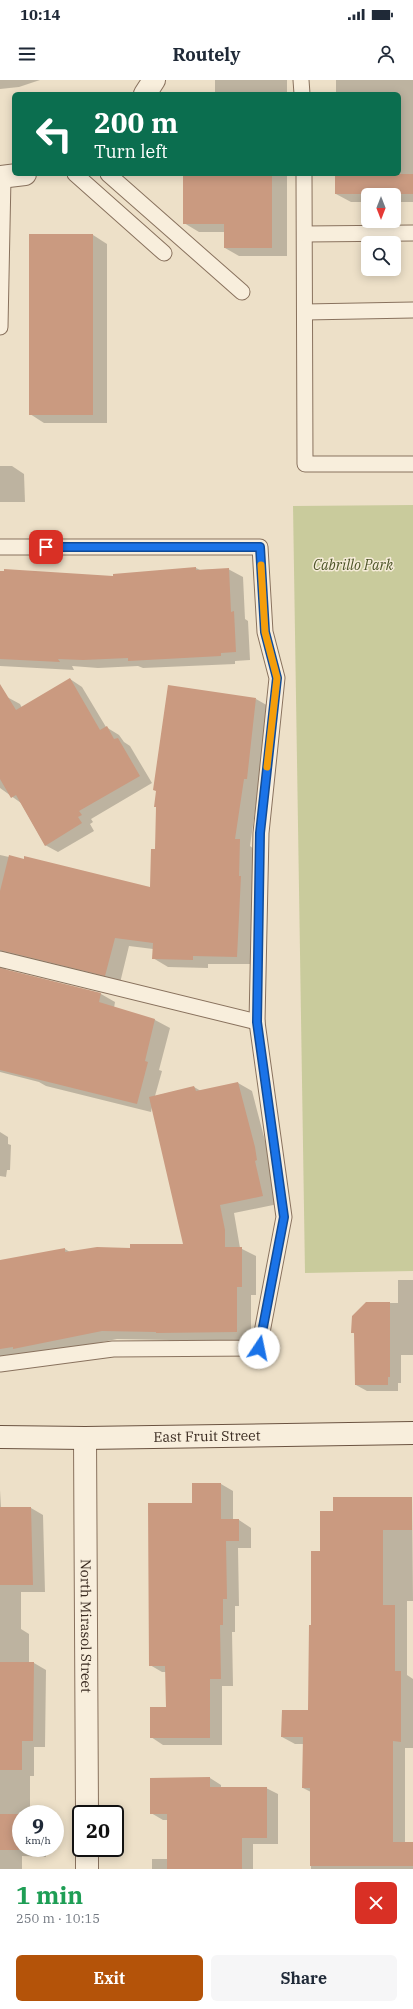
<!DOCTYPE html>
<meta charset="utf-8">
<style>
body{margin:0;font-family:"IBM Plex Serif",serif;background:#f6f6f7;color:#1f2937;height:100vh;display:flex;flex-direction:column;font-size:15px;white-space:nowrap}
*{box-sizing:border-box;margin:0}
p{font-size:13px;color:#747a83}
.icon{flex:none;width:22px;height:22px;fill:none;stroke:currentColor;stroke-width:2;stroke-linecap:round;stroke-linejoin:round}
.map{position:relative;height:1789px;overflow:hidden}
.sheet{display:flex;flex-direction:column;background:#fff;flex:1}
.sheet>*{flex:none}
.banner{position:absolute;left:12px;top:12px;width:389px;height:84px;border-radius:6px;box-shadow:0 2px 10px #0003;background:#0b6e4f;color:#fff;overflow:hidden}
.needle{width:26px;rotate:180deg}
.fabs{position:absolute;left:361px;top:108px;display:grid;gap:8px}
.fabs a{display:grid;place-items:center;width:40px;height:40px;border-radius:6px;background:#fff;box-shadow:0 2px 10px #0003;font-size:20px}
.speed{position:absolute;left:12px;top:1725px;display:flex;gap:8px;font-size:20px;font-weight:700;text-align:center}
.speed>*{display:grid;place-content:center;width:52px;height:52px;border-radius:50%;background:#fff;box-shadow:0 2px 10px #0003;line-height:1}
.speed small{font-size:10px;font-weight:400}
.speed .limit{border:2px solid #111;border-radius:6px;background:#fff;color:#111}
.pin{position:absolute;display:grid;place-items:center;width:34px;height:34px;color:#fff;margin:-17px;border-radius:8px;box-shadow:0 2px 6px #0006}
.me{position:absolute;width:44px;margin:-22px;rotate:11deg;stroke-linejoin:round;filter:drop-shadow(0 0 3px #0008)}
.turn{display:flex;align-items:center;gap:14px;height:84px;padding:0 16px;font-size:18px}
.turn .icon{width:52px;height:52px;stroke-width:2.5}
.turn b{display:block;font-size:28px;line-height:34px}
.round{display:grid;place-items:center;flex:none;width:42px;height:42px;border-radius:6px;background:#f6f6f7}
.overview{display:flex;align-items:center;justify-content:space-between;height:68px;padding:0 16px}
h1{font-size:24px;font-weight:800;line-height:30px;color:#1e9e55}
.action{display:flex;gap:8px;margin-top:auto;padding:8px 16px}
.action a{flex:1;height:46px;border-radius:6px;background:#b45309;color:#fff;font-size:16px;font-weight:800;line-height:46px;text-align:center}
.action a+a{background:#f6f6f7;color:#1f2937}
.status{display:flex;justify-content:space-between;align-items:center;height:28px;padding:0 20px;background:#fff;direction:ltr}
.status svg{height:11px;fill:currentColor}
header{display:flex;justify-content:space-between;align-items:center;height:52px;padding:0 16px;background:#fff;font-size:18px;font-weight:800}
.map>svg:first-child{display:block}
.green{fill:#c9cb9c}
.shadow{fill:#0003}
.building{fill:#ca9a80}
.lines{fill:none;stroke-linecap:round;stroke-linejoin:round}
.lane-casing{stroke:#89725e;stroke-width:17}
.street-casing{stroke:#89725e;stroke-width:24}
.secondary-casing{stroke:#6b5341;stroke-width:24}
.lane{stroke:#f8eedc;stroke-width:15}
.street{stroke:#f8eedc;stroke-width:22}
.secondary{stroke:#f8eedc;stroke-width:22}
.route-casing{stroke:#114b97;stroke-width:10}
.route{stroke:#1a73e8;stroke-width:7}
.slow{stroke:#f59e0b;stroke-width:7}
.labels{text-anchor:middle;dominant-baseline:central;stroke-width:3;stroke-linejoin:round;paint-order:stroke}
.park-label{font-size:14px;font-style:italic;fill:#4d5528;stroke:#f5ebd8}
.street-label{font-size:14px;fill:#3a2b21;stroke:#f5ebd8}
</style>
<div class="status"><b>10:14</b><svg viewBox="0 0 49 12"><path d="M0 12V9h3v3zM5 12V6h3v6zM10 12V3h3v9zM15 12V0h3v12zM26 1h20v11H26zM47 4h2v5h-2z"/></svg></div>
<header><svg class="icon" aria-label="menu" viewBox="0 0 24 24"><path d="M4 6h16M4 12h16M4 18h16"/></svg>Routely<svg class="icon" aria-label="person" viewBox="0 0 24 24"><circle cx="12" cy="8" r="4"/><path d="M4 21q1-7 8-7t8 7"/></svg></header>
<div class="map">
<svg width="413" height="1789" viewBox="0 0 413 1789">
<rect width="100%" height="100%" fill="#ede0c8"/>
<polygon class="green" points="413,425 413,1191 305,1193 293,426"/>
<g class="shadow">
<polygon points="0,0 40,0 19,7 0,9"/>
<polygon points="215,0 287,0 287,14 202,14 202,12 215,12"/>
<polygon points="336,0 413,0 413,122 394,122 394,115 368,115 368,122 351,122 336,114 336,94 399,94 399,14 336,14"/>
<polygon points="184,94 287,94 287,176 239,176 225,168 225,152 199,152 184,143"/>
<polygon points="93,155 107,164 107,343 44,343 30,334"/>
<polygon points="0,386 12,386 24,394 25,422 0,422"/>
<polygon points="196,488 200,490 228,489 243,497 245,539 248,541 250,580 235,581 235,584 143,588 138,586 98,588 72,586 74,590 0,586 0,492 114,497"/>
<polygon points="70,599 82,607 106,647 119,655 124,662 130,666 152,703 91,739 93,742 90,744 94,751 58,772 45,765 21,723 0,708 0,621 7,617 20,624 22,628"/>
<polygon points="256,619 270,627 250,766 254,769 252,884 208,884 208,888 168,887 153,878 153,869 129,866 120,903 6,885 6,891 101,914 115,922 114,928 155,940 170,948 159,990 162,991 155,1016 194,1007 201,1011 238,1003 252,1011 269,1076 271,1088 270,1089 278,1124 234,1133 240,1168 256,1176 256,1215 251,1215 251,1260 171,1261 168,1260 117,1259 28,1277 0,1280 0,1181 65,1169 70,1172 185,1165 152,1027 151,1032 46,1006 39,1002 0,992 0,775 151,808 156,770"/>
<polygon points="0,1052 8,1057 8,1064 11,1065 10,1090 7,1090 6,1097 0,1096"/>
<polygon points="398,1200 413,1200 413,1275 401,1275 401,1303 398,1303 398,1311 367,1311 356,1305 355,1254 352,1252 367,1223 398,1223"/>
<polygon points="221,1404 233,1411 233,1440 239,1440 251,1448 251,1468 238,1468 239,1526 235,1526 235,1552 232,1552 233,1606 222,1606 222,1665 163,1665 151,1657 167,1628 167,1592 162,1592 150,1585 193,1424"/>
<polygon points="0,1410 1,1428 31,1428 43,1435 45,1512 21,1512 21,1549 29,1554 29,1583 34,1583 46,1590 45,1667 34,1667 34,1696 30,1696 30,1734 21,1734 21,1768 46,1768 46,1777 22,1776 22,1789 0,1789"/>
<polygon points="412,1418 413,1521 407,1521 407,1595 413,1599 413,1668 405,1668 405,1763 413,1763 413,1789 311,1789 311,1712 303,1708 304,1664 295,1664 282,1657 309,1631 312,1546 321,1472 334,1432"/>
<polygon points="210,1698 221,1705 221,1708 266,1708 278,1714 278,1764 253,1764 253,1789 152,1789 152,1779 168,1779 168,1740 163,1740 151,1733"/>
</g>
<g class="building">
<polygon points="183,94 272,94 272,168 224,168 224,144 183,144"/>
<rect x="335" y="94" width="78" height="20"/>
<rect x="29" y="154" width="64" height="181"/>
<polygon points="196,487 196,490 229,488 231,532 234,531 236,572 221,573 221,576 128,581 128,578 83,580 58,579 60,582 0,579 0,491 4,491 4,489 113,496 113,494"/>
<polygon points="70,598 100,650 107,646 114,659 118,658 140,696 79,731 82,735 78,737 82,743 45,766 16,715 11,718 0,699 0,604 16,630"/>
<polygon points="168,605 256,618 247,699 244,699 235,759 240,759 239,796 241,796 237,877 193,876 193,880 152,879 153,863 115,858 105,896 0,870 0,811 9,775 24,779 24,776 150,807 151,769 155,769 156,727 154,727 156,711 153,710"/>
<polygon points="0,888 101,913 99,922 155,939 145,981 148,982 137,1024 0,990"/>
<polygon points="238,1002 255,1067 257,1080 255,1081 263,1116 220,1125 225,1150 225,1167 242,1167 242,1207 237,1207 237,1252 156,1253 156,1252 102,1251 13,1269 13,1267 0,1269 0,1180 65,1168 65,1172 97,1167 130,1168 130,1164 183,1164 149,1017 194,1006 196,1011"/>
<polygon points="366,1222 390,1222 390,1297 388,1297 388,1305 355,1305 354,1253 351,1253 352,1236"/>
<polygon points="192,1403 221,1403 221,1439 239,1439 239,1461 226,1461 227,1519 223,1519 223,1545 220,1545 221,1599 210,1599 210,1658 150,1658 150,1627 166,1627 165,1586 149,1586 148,1423 192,1423"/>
<polygon points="333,1417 412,1417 412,1450 383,1450 383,1525 395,1525 395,1591 401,1591 401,1662 393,1661 393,1762 413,1762 413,1786 310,1786 310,1708 302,1708 303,1657 281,1657 282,1630 308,1630 309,1545 311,1545 311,1471 320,1471 320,1431 333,1431"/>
<polygon points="0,1427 31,1427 33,1505 0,1505"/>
<polygon points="0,1582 34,1582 33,1661 22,1661 22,1690 0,1690"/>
<polygon points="210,1697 210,1707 267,1707 267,1758 242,1758 242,1789 167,1789 167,1734 150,1734 150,1698"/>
<rect x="0" y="1734" width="21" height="36"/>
</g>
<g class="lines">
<g class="lane-casing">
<g id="lane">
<polyline points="301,0 302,14"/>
<polyline points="75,94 164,173"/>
<polyline points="108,94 242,212"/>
<polyline points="304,94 305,384 413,384"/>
<polyline points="305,154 413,153"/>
<polyline points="305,232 413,230"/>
<polyline points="0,247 3,97"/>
<polyline points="0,467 260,467 265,552 277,598 261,753 257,942 284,1137 259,1268 113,1269 0,1284"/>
<polyline points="0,879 257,942"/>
</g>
</g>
<g class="street-casing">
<g id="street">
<polyline points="145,14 154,0"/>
<polyline points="0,97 25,94"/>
<path id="s1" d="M85,1358L87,1734"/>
<polyline points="87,1768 87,1789"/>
</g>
</g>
<g class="secondary-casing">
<g id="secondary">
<path id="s2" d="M0,1357L85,1358L413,1353"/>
</g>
</g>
<use href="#lane" class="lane"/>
<use href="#street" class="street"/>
<use href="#secondary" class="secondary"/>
</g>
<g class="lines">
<g class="route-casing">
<polyline id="route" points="46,467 260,467 265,552 277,598 260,753 257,942 284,1137 259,1268"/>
</g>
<use href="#route" class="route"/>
<polyline class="slow" points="261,485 265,552 277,598 267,687"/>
</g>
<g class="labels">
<g class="park-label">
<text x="353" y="485">Cabrillo Park</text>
</g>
<g class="street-label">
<text stroke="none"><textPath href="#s2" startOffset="207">East Fruit Street</textPath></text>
<text stroke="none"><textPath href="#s1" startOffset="188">North Mirasol Street</textPath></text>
</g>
</g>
</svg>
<div class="fabs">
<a><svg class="needle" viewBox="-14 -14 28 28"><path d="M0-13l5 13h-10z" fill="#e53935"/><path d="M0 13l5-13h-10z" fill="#747a83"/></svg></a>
<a><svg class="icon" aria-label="search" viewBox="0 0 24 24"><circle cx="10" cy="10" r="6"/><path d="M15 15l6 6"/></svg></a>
</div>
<div class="speed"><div>9<small>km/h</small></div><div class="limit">20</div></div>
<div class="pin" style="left:46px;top:467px;background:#d93025"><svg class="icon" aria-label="arrive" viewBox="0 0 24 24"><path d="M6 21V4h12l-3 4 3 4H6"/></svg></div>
<svg class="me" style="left:259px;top:1268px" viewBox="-20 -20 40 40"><circle r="19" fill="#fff"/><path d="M0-13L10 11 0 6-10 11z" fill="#1a73e8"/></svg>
<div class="banner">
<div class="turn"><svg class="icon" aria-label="left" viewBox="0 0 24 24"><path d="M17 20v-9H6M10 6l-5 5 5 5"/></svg><div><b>200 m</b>Turn left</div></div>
</div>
</div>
<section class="sheet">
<div class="overview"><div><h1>1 min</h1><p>250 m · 10:15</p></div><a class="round" style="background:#d93025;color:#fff"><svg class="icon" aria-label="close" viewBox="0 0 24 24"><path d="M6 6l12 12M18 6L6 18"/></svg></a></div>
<div class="action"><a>Exit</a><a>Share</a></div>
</section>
